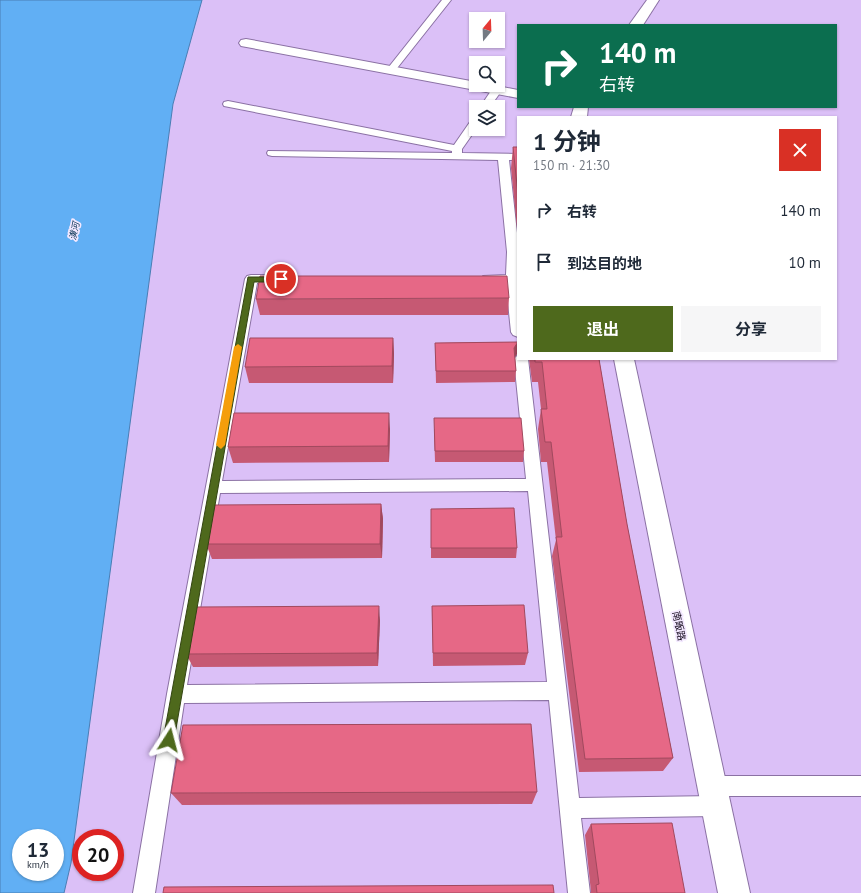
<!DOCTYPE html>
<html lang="zh">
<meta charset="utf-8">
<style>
body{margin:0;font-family:"PT Sans","Noto Sans SC",sans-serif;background:#f6f6f7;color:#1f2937;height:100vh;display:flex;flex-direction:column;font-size:15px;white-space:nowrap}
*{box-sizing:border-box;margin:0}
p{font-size:13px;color:#747a83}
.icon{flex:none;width:22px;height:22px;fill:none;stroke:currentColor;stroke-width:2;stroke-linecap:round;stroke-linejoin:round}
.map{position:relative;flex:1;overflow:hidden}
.details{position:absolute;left:517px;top:116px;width:320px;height:244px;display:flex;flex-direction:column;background:#fff;border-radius:0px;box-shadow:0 1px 3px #0004}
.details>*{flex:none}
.banner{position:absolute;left:517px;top:24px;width:320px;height:84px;border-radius:0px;box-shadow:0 1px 3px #0004;background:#0b6e4f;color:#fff;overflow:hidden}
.needle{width:26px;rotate:19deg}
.fabs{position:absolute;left:469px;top:12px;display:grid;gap:8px}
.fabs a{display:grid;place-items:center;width:36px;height:36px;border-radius:0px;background:#fff;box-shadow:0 1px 3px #0004;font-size:20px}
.speed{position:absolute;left:12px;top:829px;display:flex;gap:8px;font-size:20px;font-weight:700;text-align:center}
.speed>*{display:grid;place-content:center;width:52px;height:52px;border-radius:50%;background:#fff;box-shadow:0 1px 3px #0004;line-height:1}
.speed small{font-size:10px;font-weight:400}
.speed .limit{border:6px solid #d22;background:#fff;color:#111}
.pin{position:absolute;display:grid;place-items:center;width:34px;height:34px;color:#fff;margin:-17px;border:2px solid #fff;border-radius:50%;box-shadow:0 1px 4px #0007}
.me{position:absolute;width:44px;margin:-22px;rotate:9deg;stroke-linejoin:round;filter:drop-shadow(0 0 3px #0008)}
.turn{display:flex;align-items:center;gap:14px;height:84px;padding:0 16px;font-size:18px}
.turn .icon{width:52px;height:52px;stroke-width:2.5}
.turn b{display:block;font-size:28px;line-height:34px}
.round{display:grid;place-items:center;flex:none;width:42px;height:42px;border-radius:0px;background:#f6f6f7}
.summary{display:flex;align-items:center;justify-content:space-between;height:68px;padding:0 16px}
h1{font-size:24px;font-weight:700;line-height:30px}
.cta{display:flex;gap:8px;margin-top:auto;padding:8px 16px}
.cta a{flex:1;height:46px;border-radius:0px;background:#4e691c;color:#fff;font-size:16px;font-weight:700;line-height:46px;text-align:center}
.cta a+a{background:#f6f6f7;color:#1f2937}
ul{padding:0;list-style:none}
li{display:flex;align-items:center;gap:12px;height:52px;padding:0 16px}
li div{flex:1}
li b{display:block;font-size:15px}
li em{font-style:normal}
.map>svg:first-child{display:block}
.water{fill:#61aff4;stroke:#4a7eb4;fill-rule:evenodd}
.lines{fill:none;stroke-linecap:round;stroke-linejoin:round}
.lane-casing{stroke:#8b71a4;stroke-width:2}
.street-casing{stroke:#8b71a4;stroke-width:2}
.secondary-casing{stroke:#8b71a4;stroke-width:2}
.lane{fill:#fff;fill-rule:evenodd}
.street{fill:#fff;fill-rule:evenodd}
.secondary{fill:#fff;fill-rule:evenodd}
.wall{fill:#c65973}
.shaded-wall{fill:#a1495e}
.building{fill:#e66886;stroke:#a1495e}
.route{fill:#4e691c;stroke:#334412}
.slow{fill:#f59e0b}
.labels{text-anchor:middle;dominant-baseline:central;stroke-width:3.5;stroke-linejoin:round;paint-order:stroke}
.far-water-label{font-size:9px;font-style:italic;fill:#012d4e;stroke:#f3e8ff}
.street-label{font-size:10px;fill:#140a1d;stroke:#f3e8ff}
</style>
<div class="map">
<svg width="861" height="893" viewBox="0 0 861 893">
<rect width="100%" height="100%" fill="#dbc0f7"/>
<path class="water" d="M0,0H202L173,104L71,863L64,893H0ZM21,838H55V872H21Z"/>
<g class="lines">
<g class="lane-casing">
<g id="lane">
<polygon points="442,0 451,0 394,72 388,72 386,70 388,68"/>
<polygon points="497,87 502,90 490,107 480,107 493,88"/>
<polygon points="228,101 454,145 472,119 476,118 476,129 462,149 462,153 518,154 518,160 509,160 518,242 518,337 513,335 511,332 506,283 483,282 481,279 483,276 506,275 507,252 498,160 272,156 268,155 267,153 268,151 452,153 452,151 224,106 223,104 224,102"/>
<path d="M251,275H279L283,276L285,279L283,282L257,283L222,481L526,479L514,359L518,355V359H528L579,798L716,796L723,799L726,806L723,813L716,816L581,818L590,893H568L549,700L184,703L155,893H133L167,694L245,279L247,276ZM528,491L547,682L187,685L220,493Z"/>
<polygon points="712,776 861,776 861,796 712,796 705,793 702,786 705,779"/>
</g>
</g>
<g class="street-casing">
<polygon id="street" points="246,39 476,82 476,85 493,85 518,90 518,98 241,46 239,43 241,40"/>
</g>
<g class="secondary-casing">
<g id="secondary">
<polygon points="647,0 659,0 643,25 629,25"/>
<polygon points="574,107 588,107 587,117 571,117"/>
<polygon points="614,359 634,359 750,893 718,893"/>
</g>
</g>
<use href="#lane" class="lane"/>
<use href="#street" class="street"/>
<use href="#secondary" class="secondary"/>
</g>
<g class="wall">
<polygon points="513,147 518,147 518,238 511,168"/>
<polygon points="509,298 508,315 260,315 256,299"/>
<polygon points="393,338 394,354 393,383 249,383 245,367"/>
<polygon points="518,342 517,354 515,357 516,371 515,382 436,383 435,343"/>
<polygon points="529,359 599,359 627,524 673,758 663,771 579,772 552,556 556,540 547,462 541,462 538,429 541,409 538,382 532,382"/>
<polygon points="390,429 389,462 233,463 228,447"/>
<polygon points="434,429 524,451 523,462 435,462"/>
<polygon points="381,504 383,519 382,558 212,559 206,544"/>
<polygon points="431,509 517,548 516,558 431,558"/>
<polygon points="432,606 528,653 525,665 433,666"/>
<polygon points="380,620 378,666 193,667 186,654"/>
<polygon points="537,792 532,804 182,805 171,793"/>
<polygon points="591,824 685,893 590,893 591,892 585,835"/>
</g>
<g class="shaded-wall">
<polygon points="393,338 394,354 393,383 392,366"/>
<polygon points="518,343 517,354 513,359 514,348"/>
<polygon points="389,413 390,429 389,462 388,446"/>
<polygon points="381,504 383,519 382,558 380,544"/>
<polygon points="379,606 380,620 378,666 377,653"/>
</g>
<g class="building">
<polygon points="513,147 518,147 518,195"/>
<polygon points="260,276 507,276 509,298 256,299"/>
<polygon points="250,338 393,338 392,366 245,367"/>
<polygon points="518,342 514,348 516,371 436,371 435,343"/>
<polygon points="535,359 599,359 627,524 673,758 585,759 556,537 562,537 551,442 545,442 541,409 547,409 542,362 535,362"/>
<polygon points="234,413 389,413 388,446 228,447"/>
<polygon points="434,418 521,418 524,451 435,451"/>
<polygon points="381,504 380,544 206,544 214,505"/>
<polygon points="514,508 517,548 431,548 431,509"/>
<polygon points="524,605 528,653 433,653 432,606"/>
<polygon points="379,606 377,653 186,654 195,607"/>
<polygon points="531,724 537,792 171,793 183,725"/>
<polygon points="672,823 685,893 597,893 596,885 599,884 591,824"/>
<polygon points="553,885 554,893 163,893 164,887"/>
</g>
<polygon class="route" points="248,277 281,277 285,279 281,282 254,282 174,740 173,744 169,746 164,744 163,740"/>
<polygon class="slow" points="238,344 242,347 225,445 221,449 216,445 234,347"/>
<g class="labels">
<g class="far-water-label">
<text transform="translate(74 231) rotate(-78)">潢河</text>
</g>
<g class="street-label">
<text transform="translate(679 626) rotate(78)">南畈路</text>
</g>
</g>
</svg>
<div class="fabs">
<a><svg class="needle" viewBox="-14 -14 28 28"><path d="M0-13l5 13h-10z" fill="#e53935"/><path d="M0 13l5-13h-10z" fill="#747a83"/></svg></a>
<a><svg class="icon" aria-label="search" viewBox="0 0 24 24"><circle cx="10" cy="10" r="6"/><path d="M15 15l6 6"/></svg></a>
<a><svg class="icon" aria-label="layers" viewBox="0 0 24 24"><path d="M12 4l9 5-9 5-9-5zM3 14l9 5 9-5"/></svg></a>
</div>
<div class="speed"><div>13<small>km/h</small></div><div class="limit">20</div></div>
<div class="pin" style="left:281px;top:279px;background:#d93025"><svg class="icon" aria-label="arrive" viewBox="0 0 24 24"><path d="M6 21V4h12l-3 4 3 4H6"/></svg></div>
<svg class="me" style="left:169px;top:740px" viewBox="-20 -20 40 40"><path d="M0-17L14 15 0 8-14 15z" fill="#4e691c" stroke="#fff" stroke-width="4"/></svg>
<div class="banner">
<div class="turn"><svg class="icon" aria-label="right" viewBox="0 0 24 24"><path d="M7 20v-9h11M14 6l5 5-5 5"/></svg><div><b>140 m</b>右转</div></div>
</div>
<section class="details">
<div class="summary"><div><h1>1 分钟</h1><p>150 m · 21:30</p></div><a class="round" style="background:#d93025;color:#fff"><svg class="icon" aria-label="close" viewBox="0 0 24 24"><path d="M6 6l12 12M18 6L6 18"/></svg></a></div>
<ul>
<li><svg class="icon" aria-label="right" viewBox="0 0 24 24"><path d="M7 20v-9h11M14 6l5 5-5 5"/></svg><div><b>右转</b></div><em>140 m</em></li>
<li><svg class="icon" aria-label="arrive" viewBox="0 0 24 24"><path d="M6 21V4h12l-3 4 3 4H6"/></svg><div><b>到达目的地</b></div><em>10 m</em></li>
</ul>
<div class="cta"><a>退出</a><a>分享</a></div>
</section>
</div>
